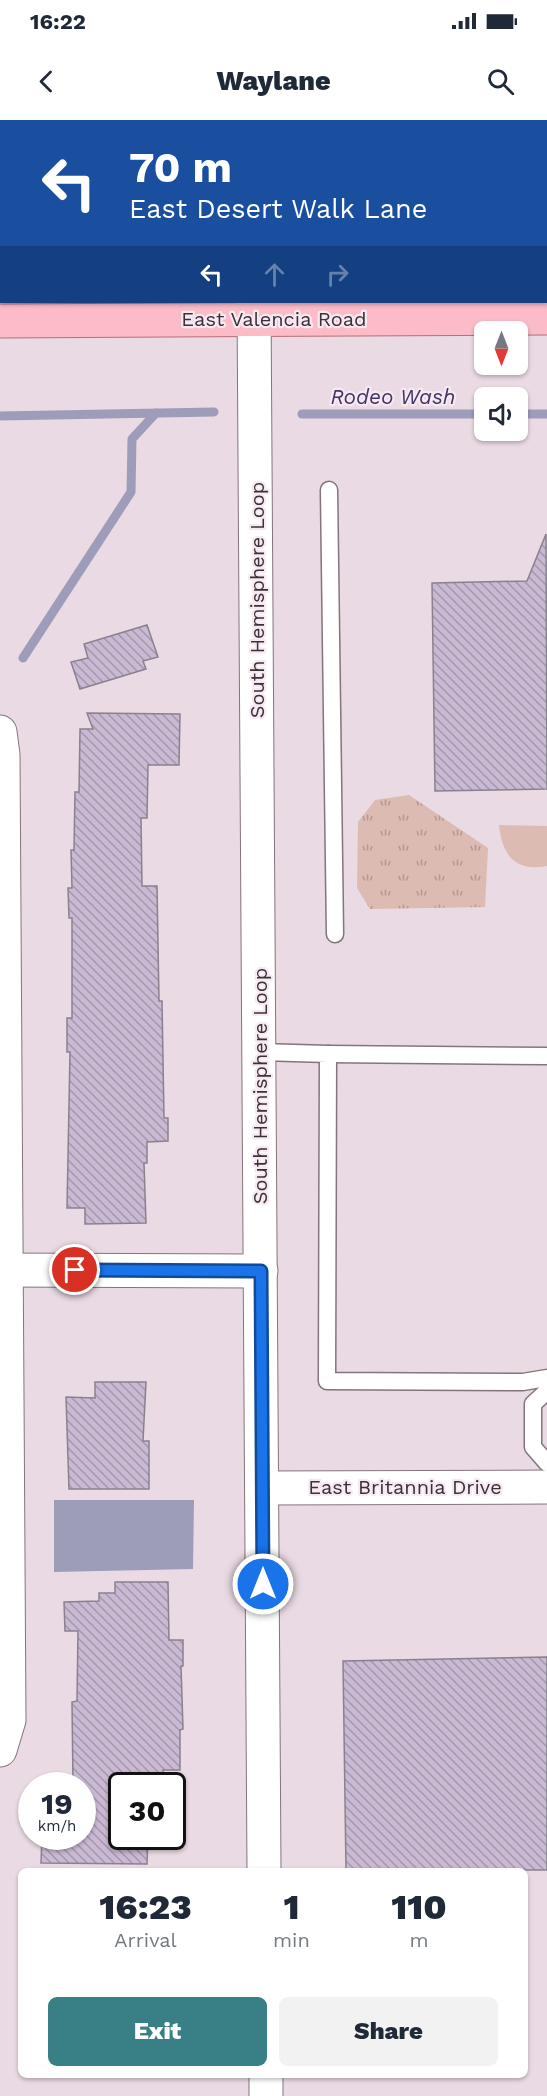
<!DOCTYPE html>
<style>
body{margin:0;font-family:"Work Sans",sans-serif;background:#f2f2f3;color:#1f2937;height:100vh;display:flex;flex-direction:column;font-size:22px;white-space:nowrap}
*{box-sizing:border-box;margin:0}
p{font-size:20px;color:#747a83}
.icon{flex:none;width:33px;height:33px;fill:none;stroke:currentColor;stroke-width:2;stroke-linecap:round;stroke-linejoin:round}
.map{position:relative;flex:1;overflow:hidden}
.drawer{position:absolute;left:18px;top:1748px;width:510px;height:210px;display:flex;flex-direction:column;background:#fff;border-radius:9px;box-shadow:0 2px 4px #0004}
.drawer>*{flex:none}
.banner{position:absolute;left:0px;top:0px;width:548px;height:183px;box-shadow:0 2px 4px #0004;background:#1a4fa0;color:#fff;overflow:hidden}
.needle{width:39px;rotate:180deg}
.controls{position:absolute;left:474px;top:201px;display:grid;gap:12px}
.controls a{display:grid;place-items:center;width:54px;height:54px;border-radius:9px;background:#fff;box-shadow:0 2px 4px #0004;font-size:30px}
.speed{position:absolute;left:18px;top:1652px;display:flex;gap:12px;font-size:30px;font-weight:700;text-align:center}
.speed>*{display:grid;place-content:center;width:78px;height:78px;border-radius:50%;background:#fff;box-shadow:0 2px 4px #0004;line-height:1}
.speed small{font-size:15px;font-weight:400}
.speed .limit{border:3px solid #111;border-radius:9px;background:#fff;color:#111}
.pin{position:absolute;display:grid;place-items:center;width:51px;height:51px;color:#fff;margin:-26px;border:3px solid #fff;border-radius:50%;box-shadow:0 2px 6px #0007}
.me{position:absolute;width:66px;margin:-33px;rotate:0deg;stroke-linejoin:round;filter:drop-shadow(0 0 4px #0008)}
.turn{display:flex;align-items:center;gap:21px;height:126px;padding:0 30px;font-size:27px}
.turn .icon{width:78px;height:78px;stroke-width:2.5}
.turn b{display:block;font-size:42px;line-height:51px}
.lanes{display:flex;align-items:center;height:57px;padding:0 30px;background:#0003;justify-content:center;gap:30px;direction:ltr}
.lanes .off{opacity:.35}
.eta{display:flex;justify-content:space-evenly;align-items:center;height:102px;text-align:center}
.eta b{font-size:36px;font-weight:800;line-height:42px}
.primary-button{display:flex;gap:12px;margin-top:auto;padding:12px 30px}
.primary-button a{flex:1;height:69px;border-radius:9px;background:#388086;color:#fff;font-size:24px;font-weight:800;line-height:69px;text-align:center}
.primary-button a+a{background:#f2f2f3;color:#1f2937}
.status{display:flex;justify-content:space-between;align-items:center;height:42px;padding:0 30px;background:#fff;direction:ltr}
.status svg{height:16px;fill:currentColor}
header{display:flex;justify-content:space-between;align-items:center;height:78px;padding:0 30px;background:#fff;font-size:27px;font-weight:800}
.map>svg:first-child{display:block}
.park{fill:url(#park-tufts)}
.garden{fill:#dcbbb2}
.water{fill:#9d9dba}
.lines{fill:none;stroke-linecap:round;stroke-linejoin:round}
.stream{stroke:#9d9dba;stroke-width:9}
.building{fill:url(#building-back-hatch);stroke:#89828e;stroke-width:1.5}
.service-casing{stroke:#83757d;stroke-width:19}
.minor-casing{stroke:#83757d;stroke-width:35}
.primary-casing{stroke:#b56e7c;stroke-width:35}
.service{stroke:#fff;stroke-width:16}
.minor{stroke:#fff;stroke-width:33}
.primary{stroke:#fbbcc7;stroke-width:33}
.route-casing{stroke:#114b97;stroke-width:15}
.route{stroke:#1a73e8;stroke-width:10}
.labels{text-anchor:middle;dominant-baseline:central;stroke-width:4.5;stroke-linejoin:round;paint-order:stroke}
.street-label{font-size:20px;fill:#383236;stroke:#f7e8f1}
.water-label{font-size:21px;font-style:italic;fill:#3b3862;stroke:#f7e8f1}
</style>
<div class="status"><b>16:22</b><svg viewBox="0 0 49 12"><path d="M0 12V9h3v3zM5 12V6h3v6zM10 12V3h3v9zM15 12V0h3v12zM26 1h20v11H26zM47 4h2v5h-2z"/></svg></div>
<header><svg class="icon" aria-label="back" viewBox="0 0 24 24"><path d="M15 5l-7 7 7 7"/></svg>Waylane<svg class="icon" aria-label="search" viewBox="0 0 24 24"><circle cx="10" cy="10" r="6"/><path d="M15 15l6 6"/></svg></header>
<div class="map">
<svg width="547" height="1976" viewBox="0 0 547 1976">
<defs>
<pattern id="park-tufts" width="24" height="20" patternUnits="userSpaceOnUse" patternTransform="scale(1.5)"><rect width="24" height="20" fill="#dcbbb2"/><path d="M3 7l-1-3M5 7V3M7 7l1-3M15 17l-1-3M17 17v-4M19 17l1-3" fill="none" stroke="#b39992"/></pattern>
<pattern id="building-back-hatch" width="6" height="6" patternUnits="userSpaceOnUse" patternTransform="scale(1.5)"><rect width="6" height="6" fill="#c9b9d3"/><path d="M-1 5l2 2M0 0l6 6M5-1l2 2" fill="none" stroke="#a497ac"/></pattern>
</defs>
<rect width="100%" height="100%" fill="#eadae3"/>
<polygon class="park" points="409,675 488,728 485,787 370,789 357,768 358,702 375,680"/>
<path class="garden" d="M499,705L547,706V746C515,752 502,735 499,705Z"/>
<polygon class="water" points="54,1380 194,1380 193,1449 54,1452"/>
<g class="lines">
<g class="stream">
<polyline points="302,294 484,294"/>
<polyline points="518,294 547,294"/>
<polyline points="0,296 214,292"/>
<polyline points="23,538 131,372 132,319 156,293"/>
</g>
</g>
<g class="building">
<polygon points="546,414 547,669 435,671 432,463 527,461"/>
<polygon points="147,505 158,537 143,541 146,549 80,569 71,542 88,538 84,524"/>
<polygon points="87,593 180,594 179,645 148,645 147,698 141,698 142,766 157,766 159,881 162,881 164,998 168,998 168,1021 147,1022 147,1043 144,1043 146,1103 85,1104 85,1088 67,1088 70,932 67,932 67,898 72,898 72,798 69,798 68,768 72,768 71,730 74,730 75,672 79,672 80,609 93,609"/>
<polygon points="95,1262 146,1262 143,1321 149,1321 149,1369 69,1369 66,1277 95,1278"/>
<polygon points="115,1462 168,1462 169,1520 183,1520 183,1546 181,1546 183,1609 180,1610 180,1650 163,1650 163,1665 122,1665 122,1716 148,1716 147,1744 41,1743 42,1716 82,1716 82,1665 73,1665 72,1582 77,1581 78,1511 65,1511 64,1482 99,1481 99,1473 115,1473"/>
<polygon points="547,1537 547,1750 346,1750 343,1541"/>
</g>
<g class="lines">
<g class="service-casing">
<g id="service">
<polyline points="249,0 249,2"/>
<polyline points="329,370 335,814"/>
<polyline points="260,932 328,934 327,1261 523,1262 547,1258"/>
<polyline points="328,934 547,936"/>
<polyline points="545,1273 533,1284 533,1327 547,1343"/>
</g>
</g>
<g class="minor-casing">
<g id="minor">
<polyline points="254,182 264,1750"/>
<polyline points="0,612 3,635 9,1600 0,1630"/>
<polyline points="0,1150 261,1151"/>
<polyline points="262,1368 547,1367"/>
<polyline points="266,1954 266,1976"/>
</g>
</g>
<g class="primary-casing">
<g id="primary">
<polyline points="546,119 547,119"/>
<polyline points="0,121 2,121"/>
<polyline points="0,201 547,198"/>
</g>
</g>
<use href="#service" class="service"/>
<use href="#minor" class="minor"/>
<use href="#primary" class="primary"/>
</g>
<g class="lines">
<g class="route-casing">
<polyline id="route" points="75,1150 261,1151 263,1464"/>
</g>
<use href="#route" class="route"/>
</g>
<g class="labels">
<g class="street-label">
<text x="274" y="199">East Valencia Road</text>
<text transform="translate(257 480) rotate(-90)">South Hemisphere Loop</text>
<text transform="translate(260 966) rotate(-90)">South Hemisphere Loop</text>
<text x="405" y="1367">East Britannia Drive</text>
</g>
<g class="water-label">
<text x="393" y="276">Rodeo Wash</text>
</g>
</g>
</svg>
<div class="controls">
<a><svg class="needle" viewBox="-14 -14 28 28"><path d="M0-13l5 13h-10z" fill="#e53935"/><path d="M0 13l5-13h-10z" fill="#747a83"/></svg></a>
<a><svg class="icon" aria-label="sound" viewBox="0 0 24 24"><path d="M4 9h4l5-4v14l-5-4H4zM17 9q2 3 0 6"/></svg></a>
</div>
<div class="speed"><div>19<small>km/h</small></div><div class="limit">30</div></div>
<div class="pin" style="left:75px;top:1150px;background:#d93025"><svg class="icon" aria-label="arrive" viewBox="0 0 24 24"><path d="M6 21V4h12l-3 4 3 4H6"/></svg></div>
<svg class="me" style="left:263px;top:1464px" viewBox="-20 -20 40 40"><circle r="17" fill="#1a73e8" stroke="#fff" stroke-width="3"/><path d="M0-11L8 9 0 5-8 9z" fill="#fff"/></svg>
<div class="banner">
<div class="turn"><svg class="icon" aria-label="left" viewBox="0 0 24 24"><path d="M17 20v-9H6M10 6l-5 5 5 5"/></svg><div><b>70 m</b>East Desert Walk Lane</div></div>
<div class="lanes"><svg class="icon" aria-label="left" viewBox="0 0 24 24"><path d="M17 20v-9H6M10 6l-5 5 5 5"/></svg><svg class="icon off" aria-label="ahead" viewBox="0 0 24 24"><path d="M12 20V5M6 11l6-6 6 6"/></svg><svg class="icon off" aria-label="right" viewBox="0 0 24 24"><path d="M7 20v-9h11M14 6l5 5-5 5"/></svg></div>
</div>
<section class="drawer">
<div class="eta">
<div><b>16:23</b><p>Arrival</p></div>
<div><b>1</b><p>min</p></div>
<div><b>110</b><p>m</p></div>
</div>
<div class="primary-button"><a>Exit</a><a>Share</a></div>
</section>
</div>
